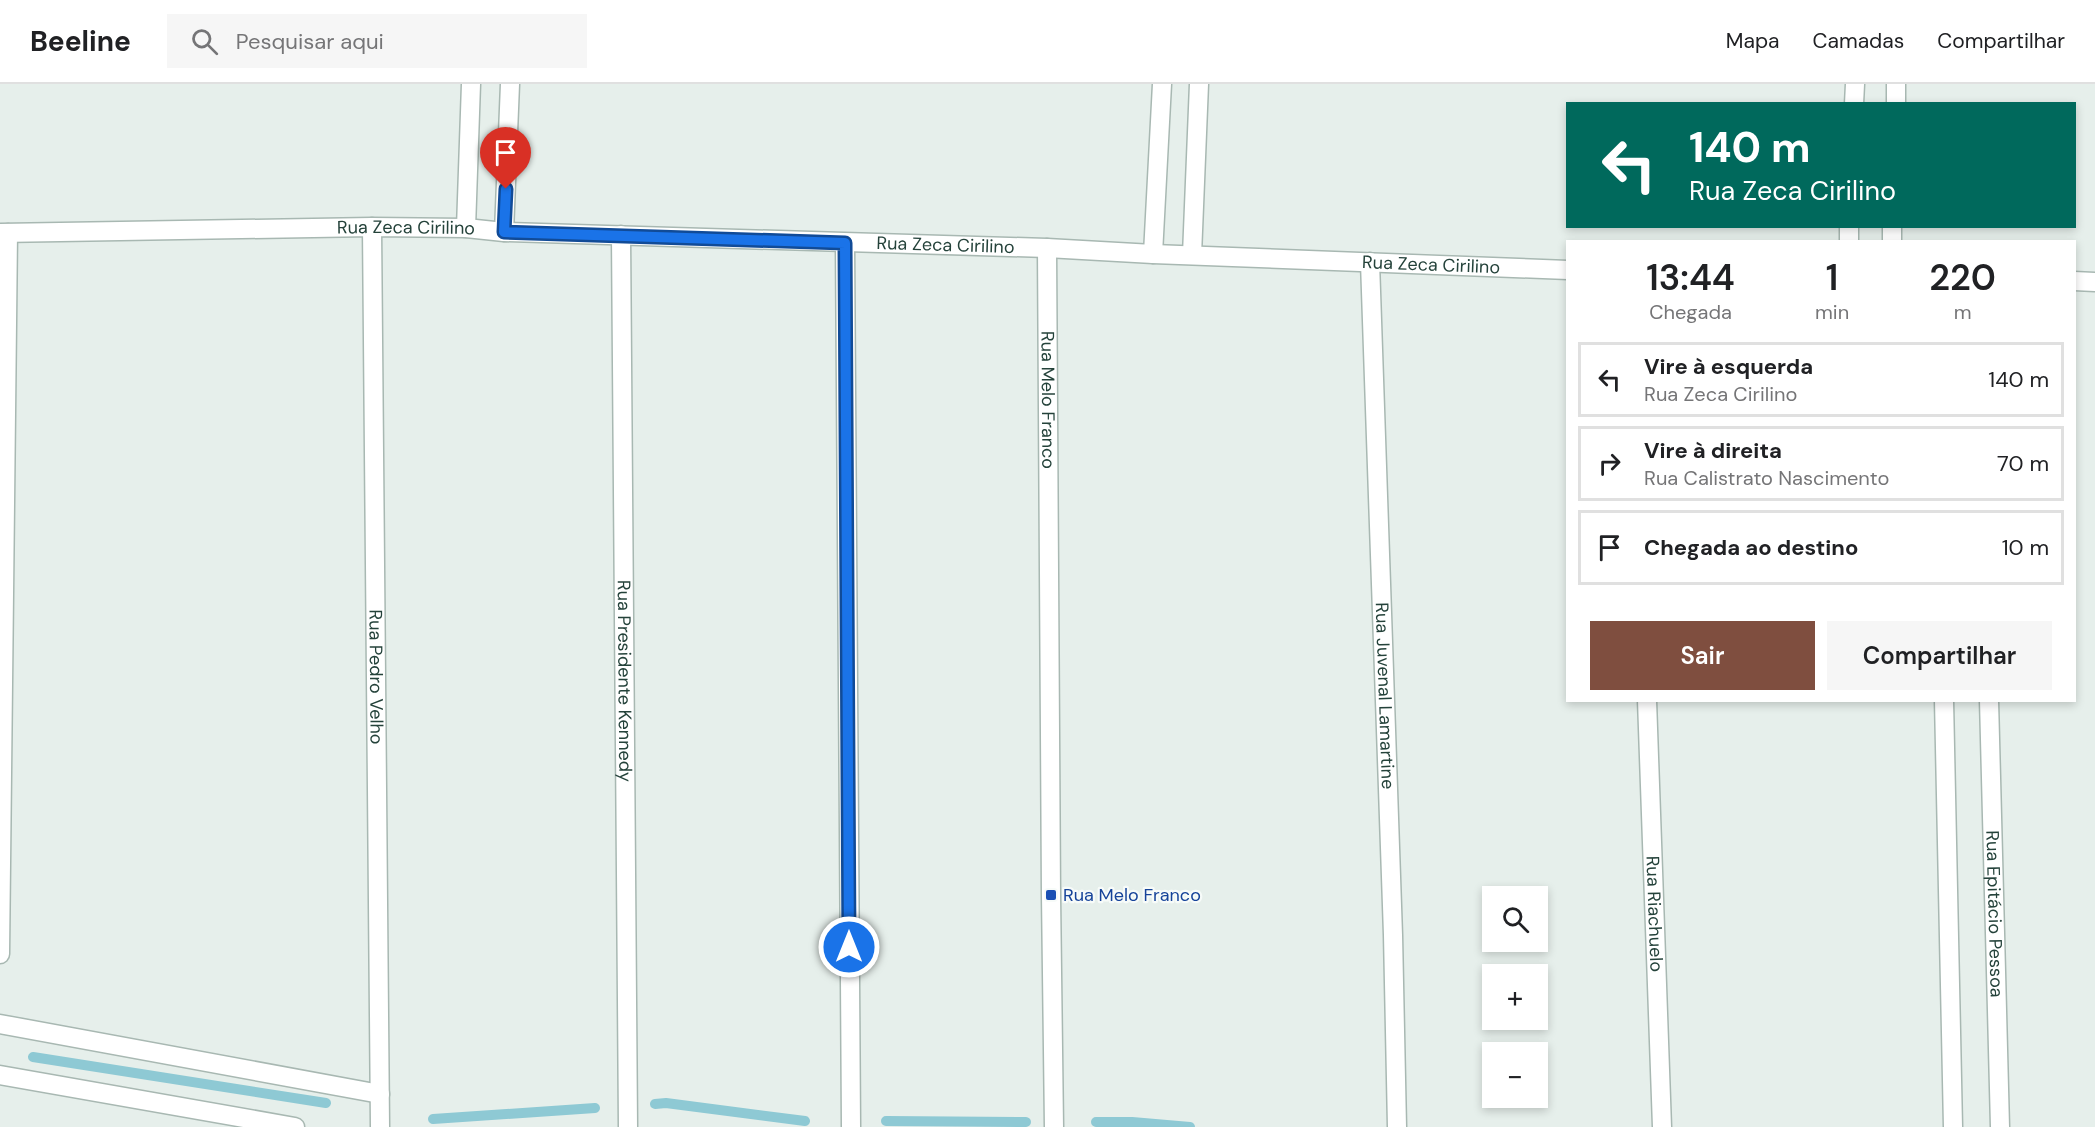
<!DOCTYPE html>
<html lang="pt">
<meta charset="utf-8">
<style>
body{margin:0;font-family:"DM Sans",sans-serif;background:#f6f6f6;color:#202124;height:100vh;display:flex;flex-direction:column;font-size:22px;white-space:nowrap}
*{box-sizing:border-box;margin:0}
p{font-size:20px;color:#757577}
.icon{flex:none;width:33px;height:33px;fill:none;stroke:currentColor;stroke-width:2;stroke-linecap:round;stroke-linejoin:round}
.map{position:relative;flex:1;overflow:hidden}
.sheet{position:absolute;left:1566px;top:156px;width:510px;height:462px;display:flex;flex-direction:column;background:#fff;border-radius:0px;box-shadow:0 3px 9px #0003}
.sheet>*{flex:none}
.hud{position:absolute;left:1566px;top:18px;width:510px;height:126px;border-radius:0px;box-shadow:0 3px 9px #0003;background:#00695c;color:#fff;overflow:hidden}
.tools{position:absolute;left:1482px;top:802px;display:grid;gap:12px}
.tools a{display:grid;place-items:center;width:66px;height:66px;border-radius:0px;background:#fff;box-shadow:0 3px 9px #0003;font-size:30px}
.pin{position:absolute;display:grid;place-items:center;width:51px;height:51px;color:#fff;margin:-62px -26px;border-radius:50% 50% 50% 0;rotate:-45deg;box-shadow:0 0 6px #0007}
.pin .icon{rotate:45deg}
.me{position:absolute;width:66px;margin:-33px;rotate:0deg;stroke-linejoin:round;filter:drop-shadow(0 0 4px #0008)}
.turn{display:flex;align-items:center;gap:21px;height:126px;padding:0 24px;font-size:27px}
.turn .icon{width:78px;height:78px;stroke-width:2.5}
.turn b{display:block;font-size:42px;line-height:51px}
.eta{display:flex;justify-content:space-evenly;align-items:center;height:102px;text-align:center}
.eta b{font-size:36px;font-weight:600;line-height:42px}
.cta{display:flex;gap:12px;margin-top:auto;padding:12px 24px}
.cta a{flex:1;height:69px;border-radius:0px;background:#7f4e3f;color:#fff;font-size:24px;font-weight:600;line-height:69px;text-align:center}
.cta a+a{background:#f6f6f6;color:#202124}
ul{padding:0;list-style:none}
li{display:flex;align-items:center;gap:18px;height:75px;margin:0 12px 9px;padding:0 12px;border:3px solid #e0e0e0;border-radius:0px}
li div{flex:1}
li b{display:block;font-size:22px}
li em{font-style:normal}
header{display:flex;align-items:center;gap:36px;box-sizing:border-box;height:84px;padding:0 30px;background:#fff;border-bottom:2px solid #e0e0e0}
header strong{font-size:28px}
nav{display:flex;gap:33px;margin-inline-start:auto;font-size:21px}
.search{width:420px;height:54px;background:#f6f6f6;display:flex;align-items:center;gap:15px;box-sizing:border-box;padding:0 21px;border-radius:0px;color:#757577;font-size:22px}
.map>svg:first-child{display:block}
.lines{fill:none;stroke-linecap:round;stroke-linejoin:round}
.stream{stroke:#8ec9d4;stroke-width:10}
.minor-casing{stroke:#a8b8b2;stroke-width:21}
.minor{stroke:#fff;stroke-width:18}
.route-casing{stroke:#114b97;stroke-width:15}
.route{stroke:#1a73e8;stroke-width:10}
.transit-dot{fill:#1a4fb4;stroke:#f7fbf9;stroke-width:2}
.labels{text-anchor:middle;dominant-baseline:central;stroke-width:4.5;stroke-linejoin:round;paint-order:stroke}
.street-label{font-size:18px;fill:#24423a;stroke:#f7fbf9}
.transit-label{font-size:18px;fill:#164399;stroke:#f7fbf9;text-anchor:start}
</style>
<header>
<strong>Beeline</strong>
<div class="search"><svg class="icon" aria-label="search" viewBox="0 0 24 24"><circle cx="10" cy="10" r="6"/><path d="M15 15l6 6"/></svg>Pesquisar aqui</div>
<nav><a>Mapa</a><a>Camadas</a><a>Compartilhar</a></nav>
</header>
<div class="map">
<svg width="2095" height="1043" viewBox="0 0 2095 1043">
<rect width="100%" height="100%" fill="#e6efeb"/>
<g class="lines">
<g class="stream">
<polyline points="33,973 326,1019"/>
<polyline points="655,1020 666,1019 805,1037"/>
<polyline points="433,1035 595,1024"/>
<polyline points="886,1037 1026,1038"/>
<polyline points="1096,1038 1132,1038 1190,1043"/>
</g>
<g class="minor-casing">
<g id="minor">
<polyline points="1854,20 1855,0"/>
<polyline points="1896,20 1896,0"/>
<path id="s1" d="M372,143L380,1043"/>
<polyline points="466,144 471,0"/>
<polyline points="504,148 510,0"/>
<path id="s2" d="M0,149L372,143L466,144L504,148L1047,164L1153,170L1568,186"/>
<path id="s3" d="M621,151L628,1043"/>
<polyline points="1849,158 1849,142"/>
<polyline points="1892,158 1892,142"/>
<polyline points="845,159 851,1043"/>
<path id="s4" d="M1047,164L1051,811L1054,1043"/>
<polyline points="1153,170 1162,0"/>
<polyline points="1192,171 1199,0"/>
<path id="s5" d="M1370,178L1393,851L1397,1043"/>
<polyline points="2074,197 2095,198"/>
<path id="s6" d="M1647,616L1662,1043"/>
<polyline points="1944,616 1953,1043"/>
<path id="s7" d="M1989,616L2000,1043"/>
<polyline points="0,870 8,149"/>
<polyline points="0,940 380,1010"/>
<polyline points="0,991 295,1043"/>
</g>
</g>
<use href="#minor" class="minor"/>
</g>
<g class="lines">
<g class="route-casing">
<polyline id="route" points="506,105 504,148 845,159 849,863"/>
</g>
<use href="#route" class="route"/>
</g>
<rect class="transit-dot" x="1045" y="805" width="12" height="12" rx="3"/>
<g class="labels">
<g class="street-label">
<text stroke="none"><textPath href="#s2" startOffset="406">Rua Zeca Cirilino</textPath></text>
<text stroke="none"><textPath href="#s2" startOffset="946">Rua Zeca Cirilino</textPath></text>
<text stroke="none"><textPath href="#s2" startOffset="1432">Rua Zeca Cirilino</textPath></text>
<text stroke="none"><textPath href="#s4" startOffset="152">Rua Melo Franco</textPath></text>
<text stroke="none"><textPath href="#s1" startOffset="450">Rua Pedro Velho</textPath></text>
<text stroke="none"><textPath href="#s3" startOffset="446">Rua Presidente Kennedy</textPath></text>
<text stroke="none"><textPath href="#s5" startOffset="434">Rua Juvenal Lamartine</textPath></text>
<text stroke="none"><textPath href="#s6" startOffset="214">Rua Riachuelo</textPath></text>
<text stroke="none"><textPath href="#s7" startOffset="214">Rua Epitácio Pessoa</textPath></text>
</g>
<g class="transit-label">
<text x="1063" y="811">Rua Melo Franco</text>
</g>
</g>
</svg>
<div class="tools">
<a><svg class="icon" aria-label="search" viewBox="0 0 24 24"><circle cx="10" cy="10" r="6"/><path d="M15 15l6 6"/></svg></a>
<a>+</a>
<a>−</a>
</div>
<div class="pin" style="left:506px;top:105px;background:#d93025"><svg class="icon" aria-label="arrive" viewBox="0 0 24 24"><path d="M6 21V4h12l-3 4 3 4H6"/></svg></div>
<svg class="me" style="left:849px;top:863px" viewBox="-20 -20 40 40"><circle r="17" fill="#1a73e8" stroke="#fff" stroke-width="3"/><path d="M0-11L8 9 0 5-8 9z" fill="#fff"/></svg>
<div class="hud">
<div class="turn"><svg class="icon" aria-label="left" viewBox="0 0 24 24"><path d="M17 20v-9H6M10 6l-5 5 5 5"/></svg><div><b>140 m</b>Rua Zeca Cirilino</div></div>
</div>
<section class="sheet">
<div class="eta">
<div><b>13:44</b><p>Chegada</p></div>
<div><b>1</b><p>min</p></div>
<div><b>220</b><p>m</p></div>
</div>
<ul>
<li><svg class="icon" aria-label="left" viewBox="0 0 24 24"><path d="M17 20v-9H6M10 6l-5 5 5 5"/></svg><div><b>Vire à esquerda</b><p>Rua Zeca Cirilino</p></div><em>140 m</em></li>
<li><svg class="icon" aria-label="right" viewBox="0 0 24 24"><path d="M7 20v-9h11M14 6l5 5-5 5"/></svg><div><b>Vire à direita</b><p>Rua Calistrato Nascimento</p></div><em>70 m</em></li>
<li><svg class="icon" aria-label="arrive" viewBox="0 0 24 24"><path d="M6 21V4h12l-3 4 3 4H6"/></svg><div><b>Chegada ao destino</b></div><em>10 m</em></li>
</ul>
<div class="cta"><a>Sair</a><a>Compartilhar</a></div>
</section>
</div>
